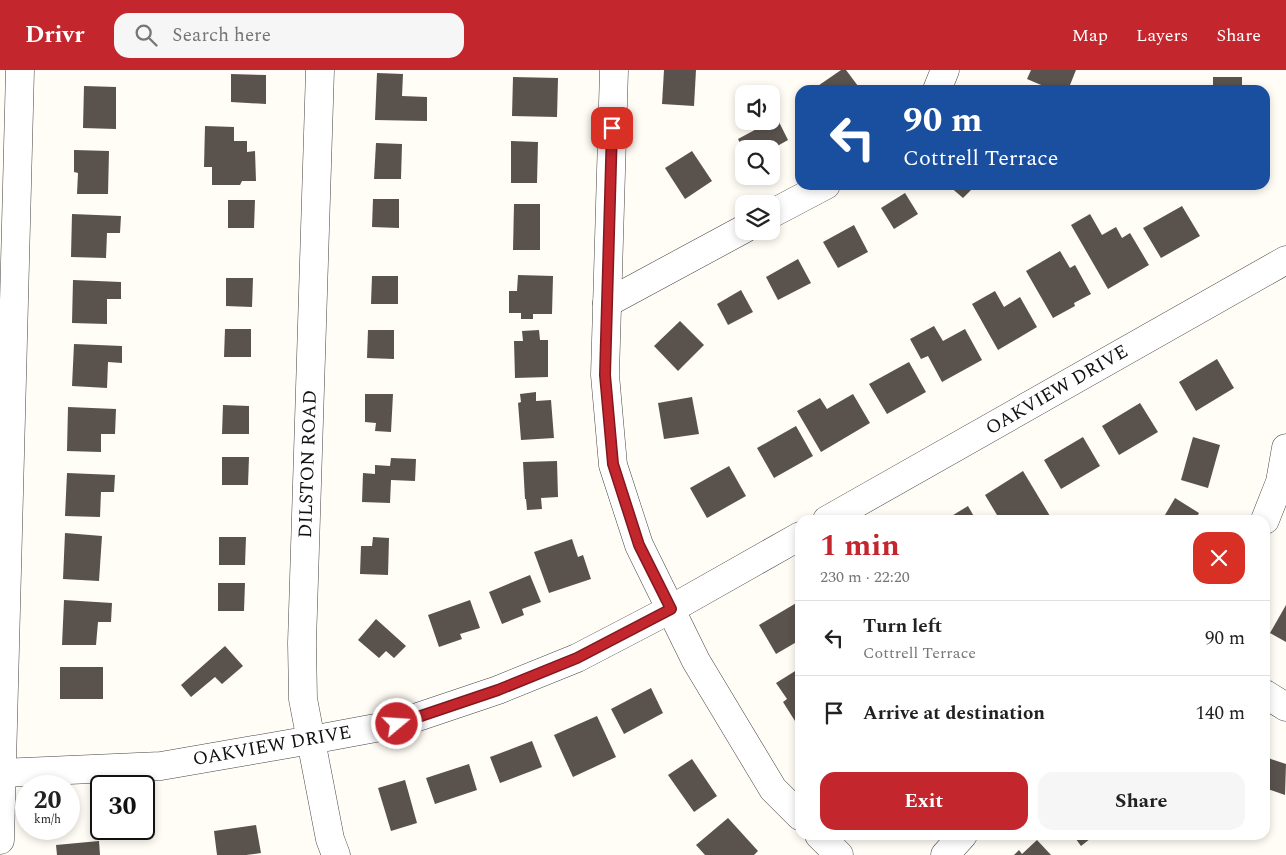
<!DOCTYPE html>
<meta charset="utf-8">
<style>
body{margin:0;font-family:Spectral,serif;background:#f6f6f6;color:#222;height:100vh;display:flex;flex-direction:column;font-size:19px;white-space:nowrap}
*{box-sizing:border-box;margin:0}
p{font-size:16px;color:#767676}
.icon{flex:none;width:28px;height:28px;fill:none;stroke:currentColor;stroke-width:2;stroke-linecap:round;stroke-linejoin:round}
.map{position:relative;flex:1;overflow:hidden}
.drawer{position:absolute;left:795px;top:445px;width:475px;height:325px;display:flex;flex-direction:column;background:#fff;border-radius:15px;box-shadow:0 2px 8px #0003}
.drawer>*{flex:none}
.banner{position:absolute;left:795px;top:15px;width:475px;height:105px;border-radius:15px;box-shadow:0 2px 8px #0003;background:#1a4fa0;color:#fff;overflow:hidden}
.tools{position:absolute;left:735px;top:15px;display:grid;gap:10px}
.tools a{display:grid;place-items:center;width:45px;height:45px;border-radius:10px;background:#fff;box-shadow:0 2px 8px #0003;font-size:25px}
.speed{position:absolute;left:15px;top:705px;display:flex;gap:10px;font-size:25px;font-weight:700;text-align:center}
.speed>*{display:grid;place-content:center;width:65px;height:65px;border-radius:50%;background:#fff;box-shadow:0 2px 8px #0003;line-height:1}
.speed small{font-size:12px;font-weight:400}
.speed .limit{border:2px solid #111;border-radius:8px;background:#fff;color:#111}
.pin{position:absolute;display:grid;place-items:center;width:42px;height:42px;color:#fff;margin:-21px;border-radius:10px;box-shadow:0 2px 8px #0006}
.me{position:absolute;width:55px;margin:-28px;rotate:72deg;stroke-linejoin:round;filter:drop-shadow(0 0 4px #0008)}
.turn{display:flex;align-items:center;gap:18px;height:105px;padding:0 25px;font-size:22px}
.turn .icon{width:65px;height:65px;stroke-width:2.5}
.turn b{display:block;font-size:35px;line-height:42px}
.round{display:grid;place-items:center;flex:none;width:52px;height:52px;border-radius:15px;background:#f6f6f6}
.headline{display:flex;align-items:center;justify-content:space-between;height:85px;padding:0 25px}
h1{font-size:30px;font-weight:700;line-height:38px;color:#c4262e}
.cta{display:flex;gap:10px;margin-top:auto;padding:10px 25px}
.cta a{flex:1;height:58px;border-radius:15px;background:#c4262e;color:#fff;font-size:20px;font-weight:700;line-height:58px;text-align:center}
.cta a+a{background:#f6f6f6;color:#222}
ul{padding:0;list-style:none}
li{display:flex;align-items:center;gap:15px;height:75px;padding:0 25px;border-top:1px solid #e0e0e0}
li div{flex:1}
li b{display:block;font-size:19px}
li em{font-style:normal}
header{display:flex;align-items:center;gap:30px;box-sizing:border-box;height:70px;padding:0 25px;background:#c4262e;color:#fff}
header strong{font-size:24px}
nav{display:flex;gap:28px;margin-inline-start:auto;font-size:18px}
.search{width:350px;height:45px;background:#f6f6f6;display:flex;align-items:center;gap:12px;box-sizing:border-box;padding:0 18px;border-radius:15px;color:#767676;font-size:19px}
.map>svg:first-child{display:block}
.building{fill:#5a524d}
.lines{fill:none;stroke-linecap:round;stroke-linejoin:round}
.minor-casing{stroke:#444;stroke-width:29}
.minor{stroke:#fff;stroke-width:28}
.route-casing{stroke:#7f191e;stroke-width:12}
.route{stroke:#c4262e;stroke-width:9}
.labels{text-anchor:middle;dominant-baseline:central;stroke-width:5;stroke-linejoin:round;paint-order:stroke}
.street-label{font-size:19px;fill:#111;stroke:#fff}
</style>
<header>
<strong>Drivr</strong>
<div class="search"><svg class="icon" aria-label="search" viewBox="0 0 24 24"><circle cx="10" cy="10" r="6"/><path d="M15 15l6 6"/></svg>Search here</div>
<nav><a>Map</a><a>Layers</a><a>Share</a></nav>
</header>
<div class="map">
<svg width="1286" height="785" viewBox="0 0 1286 785">
<rect width="100%" height="100%" fill="#fffdf5"/>
<g class="building">
<polygon points="664,0 696,0 694,36 662,34"/>
<polygon points="841,0 846,0 861,20 812,20"/>
<polygon points="1031,0 1076,0 1068,20 1053,20 1027,9"/>
<polygon points="377,3 403,4 402,26 427,27 427,51 375,50"/>
<polygon points="231,4 266,5 266,34 231,32"/>
<polygon points="513,7 558,8 557,47 512,46"/>
<rect x="1213" y="7" width="29" height="13"/>
<polygon points="84,16 116,17 116,59 83,58"/>
<polygon points="777,48 788,70 772,79 743,79 738,69"/>
<polygon points="205,56 234,57 234,71 247,71 247,82 255,81 256,111 242,111 240,115 212,115 212,97 204,97"/>
<polygon points="511,71 538,72 537,113 511,113"/>
<polygon points="376,73 402,74 401,109 374,109"/>
<polygon points="74,80 109,81 108,124 77,124 78,103 74,102"/>
<polygon points="692,81 712,111 685,129 665,98"/>
<polygon points="948,115 976,115 963,128"/>
<polygon points="905,123 918,144 894,159 881,138"/>
<polygon points="373,129 399,129 399,158 372,157"/>
<polygon points="228,130 255,130 254,158 228,158"/>
<polygon points="514,134 540,134 540,180 513,180"/>
<polygon points="1182,136 1200,166 1161,188 1143,158"/>
<polygon points="72,144 121,146 120,163 107,163 106,188 71,187"/>
<polygon points="1090,144 1102,165 1116,157 1122,168 1130,163 1149,195 1108,219 1071,155"/>
<polygon points="854,155 868,182 838,198 823,172"/>
<polygon points="1060,181 1070,198 1075,195 1091,224 1074,233 1075,236 1053,248 1026,201"/>
<polygon points="798,189 811,213 778,230 766,207"/>
<polygon points="518,205 553,206 552,244 533,244 533,249 521,249 521,243 509,243 509,221 517,221"/>
<polygon points="372,206 398,206 398,234 371,234"/>
<polygon points="226,208 253,208 252,237 226,236"/>
<polygon points="73,210 121,212 121,229 107,229 107,254 72,253"/>
<polygon points="741,220 753,242 728,255 717,234"/>
<polygon points="995,221 1004,237 1020,227 1037,257 998,280 972,234"/>
<polygon points="680,251 704,275 678,301 654,276"/>
<polygon points="934,256 943,271 965,259 982,290 942,312 928,286 921,289 910,269"/>
<polygon points="225,259 251,259 251,287 224,287"/>
<polygon points="368,260 394,260 394,289 367,288"/>
<polygon points="539,260 540,270 548,270 548,307 515,308 514,271 523,271 522,261"/>
<polygon points="74,274 122,276 122,293 108,292 107,318 72,316"/>
<polygon points="1217,289 1234,318 1196,341 1179,312"/>
<polygon points="909,292 926,322 887,344 869,314"/>
<polygon points="536,322 536,331 551,330 554,368 521,370 518,333 521,332 520,324"/>
<polygon points="365,324 393,324 391,362 375,361 376,353 365,352"/>
<polygon points="853,324 870,353 821,382 797,341 820,328 827,339"/>
<polygon points="692,327 699,364 664,369 658,333"/>
<polygon points="1140,333 1158,362 1119,385 1102,356"/>
<polygon points="223,335 249,336 249,364 222,364"/>
<polygon points="68,337 116,339 115,364 101,364 101,382 67,381"/>
<polygon points="796,356 813,386 774,408 757,378"/>
<polygon points="1083,367 1100,396 1061,419 1044,390"/>
<polygon points="1193,367 1220,375 1208,418 1181,410"/>
<polygon points="222,387 249,387 248,415 222,415"/>
<polygon points="391,388 416,389 415,411 391,410 390,433 362,432 363,403 375,404 375,395 390,396"/>
<polygon points="557,391 558,427 541,428 542,439 527,440 526,429 525,429 523,392"/>
<polygon points="729,396 746,426 707,448 690,418"/>
<polygon points="1023,401 1050,446 1043,450 1000,450 985,425"/>
<polygon points="67,403 115,405 114,422 101,422 100,447 65,446"/>
<polygon points="1175,428 1199,443 1195,450 1162,450"/>
<polygon points="968,436 976,450 945,450"/>
<polygon points="65,463 102,466 99,511 63,509"/>
<polygon points="219,467 246,467 245,495 219,495"/>
<polygon points="373,467 389,468 388,505 360,504 361,476 372,476"/>
<polygon points="572,469 578,487 583,485 591,509 549,523 534,482"/>
<polygon points="530,505 541,532 522,539 524,545 502,554 489,522"/>
<polygon points="218,513 245,513 244,541 218,541"/>
<polygon points="64,530 112,533 111,552 98,552 96,575 62,575"/>
<polygon points="470,530 480,558 460,564 462,569 439,577 428,545"/>
<polygon points="798,532 800,536 800,570 776,584 759,555"/>
<polygon points="1286,535 1286,572 1270,563"/>
<polygon points="376,549 406,576 394,588 386,581 379,588 358,570"/>
<polygon points="225,576 243,596 222,614 215,607 191,627 181,615"/>
<rect x="60" y="597" width="43" height="32"/>
<polygon points="800,598 800,647 795,651 783,632 787,629 776,613"/>
<polygon points="651,618 663,643 624,664 611,639"/>
<polygon points="597,646 616,687 573,707 554,665"/>
<polygon points="532,671 542,697 500,713 490,687"/>
<polygon points="1265,687 1286,694 1285,725 1265,718"/>
<polygon points="692,689 717,726 694,742 668,705"/>
<polygon points="469,694 477,720 435,734 426,708"/>
<polygon points="405,710 417,753 391,761 378,718"/>
<polygon points="728,748 758,781 754,785 705,785 696,775"/>
<polygon points="256,755 261,783 246,785 217,785 214,761"/>
<polygon points="1073,765 1095,765 1081,776"/>
<polygon points="1037,770 1051,785 1014,785 1019,780 1022,784"/>
<polygon points="99,771 100,785 57,785 56,775"/>
</g>
<g class="lines">
<g class="minor-casing">
<g id="minor">
<polyline points="320,0 302,573 303,629 330,769 336,785"/>
<polyline points="614,0 605,305 613,395 639,475 696,591 773,719 800,746"/>
<polyline points="937,20 945,0"/>
<polyline points="771,144 826,115"/>
<polyline points="607,233 744,159"/>
<polyline points="827,450 1286,190"/>
<polyline points="1265,450 1280,412 1286,378"/>
<polyline points="1265,624 1286,637"/>
<polyline points="0,703 161,696 311,670 397,654 498,620 577,588 671,539 800,466"/>
<polyline points="819,765 839,785"/>
<polyline points="0,770 20,0"/>
<polyline points="945,785 963,765"/>
</g>
</g>
<use href="#minor" class="minor"/>
</g>
<g class="lines">
<g class="route-casing">
<polyline id="route" points="397,654 498,620 577,588 671,539 639,475 613,394 605,305 612,58"/>
</g>
<use href="#route" class="route"/>
</g>
<g class="labels">
<g class="street-label">
<text transform="translate(1057 320) rotate(-30)">OAKVIEW DRIVE</text>
<text transform="translate(308 394) rotate(-88)">DILSTON ROAD</text>
<text transform="translate(272 676) rotate(-10)">OAKVIEW DRIVE</text>
</g>
</g>
</svg>
<div class="tools">
<a><svg class="icon" aria-label="sound" viewBox="0 0 24 24"><path d="M4 9h4l5-4v14l-5-4H4zM17 9q2 3 0 6"/></svg></a>
<a><svg class="icon" aria-label="search" viewBox="0 0 24 24"><circle cx="10" cy="10" r="6"/><path d="M15 15l6 6"/></svg></a>
<a><svg class="icon" aria-label="layers" viewBox="0 0 24 24"><path d="M12 4l9 5-9 5-9-5zM3 14l9 5 9-5"/></svg></a>
</div>
<div class="speed"><div>20<small>km/h</small></div><div class="limit">30</div></div>
<div class="pin" style="left:612px;top:58px;background:#d93025"><svg class="icon" aria-label="arrive" viewBox="0 0 24 24"><path d="M6 21V4h12l-3 4 3 4H6"/></svg></div>
<svg class="me" style="left:397px;top:654px" viewBox="-20 -20 40 40"><circle r="17" fill="#c4262e" stroke="#fff" stroke-width="3"/><path d="M0-11L8 9 0 5-8 9z" fill="#fff"/></svg>
<div class="banner">
<div class="turn"><svg class="icon" aria-label="left" viewBox="0 0 24 24"><path d="M17 20v-9H6M10 6l-5 5 5 5"/></svg><div><b>90 m</b>Cottrell Terrace</div></div>
</div>
<section class="drawer">
<div class="headline"><div><h1>1 min</h1><p>230 m · 22:20</p></div><a class="round" style="background:#d93025;color:#fff"><svg class="icon" aria-label="close" viewBox="0 0 24 24"><path d="M6 6l12 12M18 6L6 18"/></svg></a></div>
<ul>
<li><svg class="icon" aria-label="left" viewBox="0 0 24 24"><path d="M17 20v-9H6M10 6l-5 5 5 5"/></svg><div><b>Turn left</b><p>Cottrell Terrace</p></div><em>90 m</em></li>
<li><svg class="icon" aria-label="arrive" viewBox="0 0 24 24"><path d="M6 21V4h12l-3 4 3 4H6"/></svg><div><b>Arrive at destination</b></div><em>140 m</em></li>
</ul>
<div class="cta"><a>Exit</a><a>Share</a></div>
</section>
</div>
